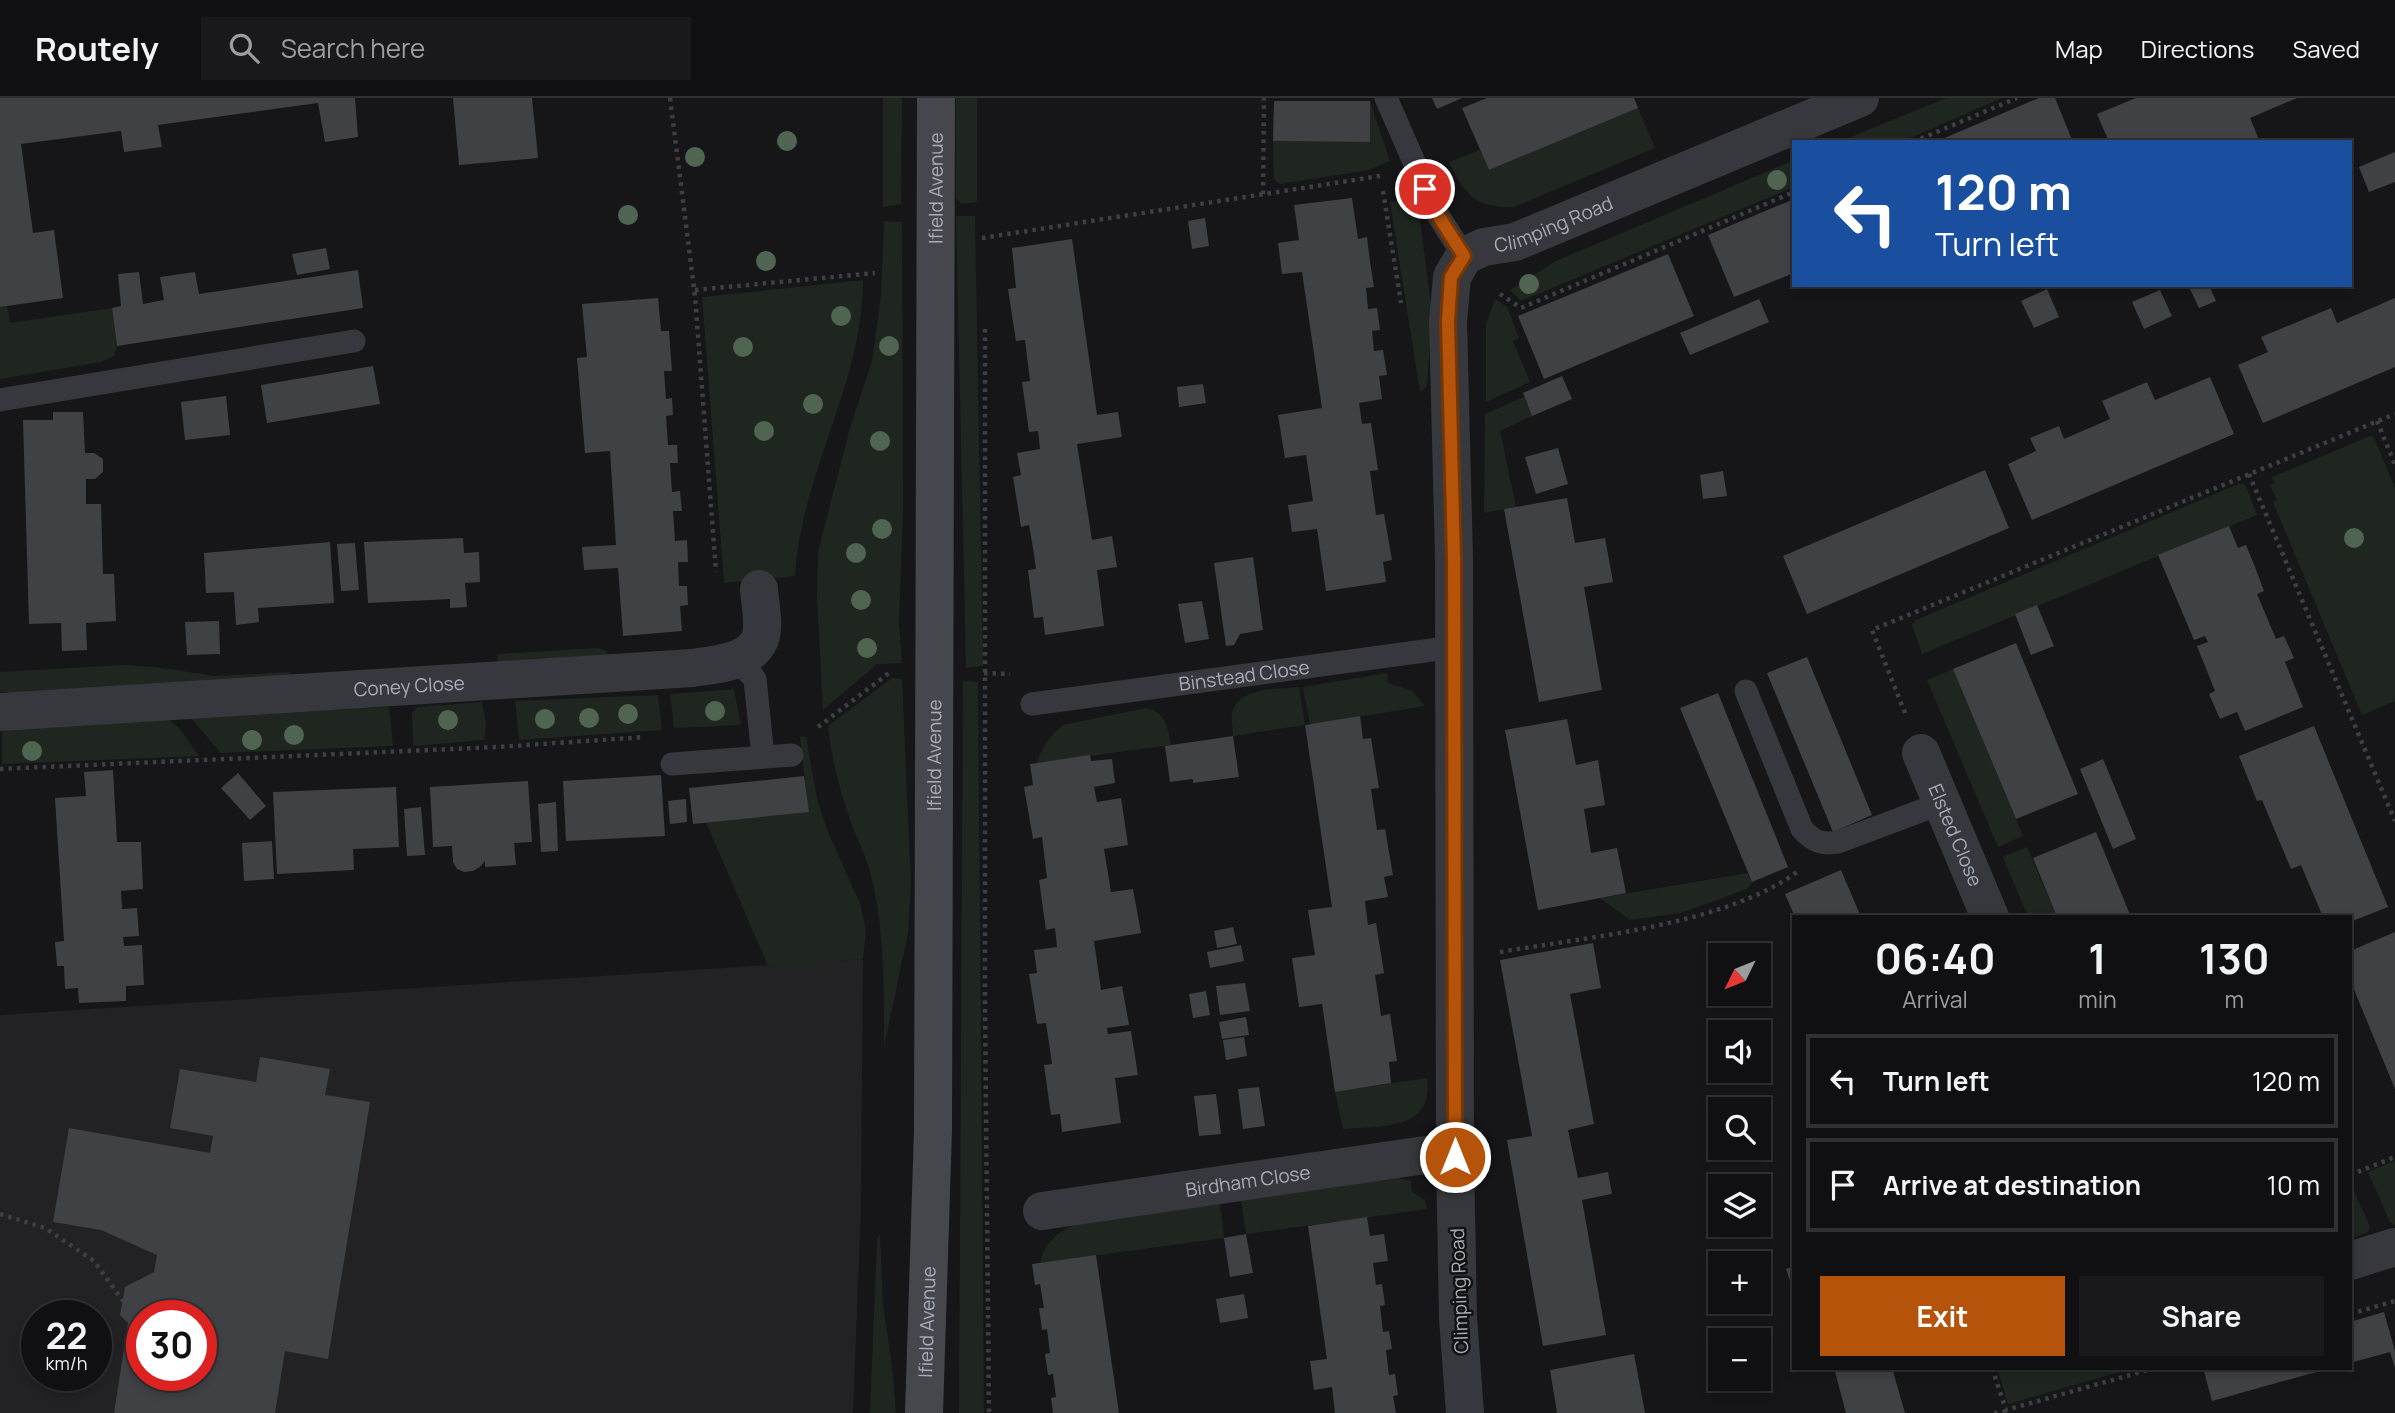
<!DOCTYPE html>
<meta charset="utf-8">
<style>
body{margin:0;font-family:Manrope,sans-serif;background:#19191b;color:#f1f3f6;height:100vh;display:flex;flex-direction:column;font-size:26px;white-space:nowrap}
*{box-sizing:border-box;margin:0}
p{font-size:23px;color:#9c9d9f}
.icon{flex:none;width:38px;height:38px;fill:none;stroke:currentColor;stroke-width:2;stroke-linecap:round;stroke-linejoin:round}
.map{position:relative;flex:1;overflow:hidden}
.sheet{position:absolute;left:1792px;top:817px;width:560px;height:455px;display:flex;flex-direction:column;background:#101012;border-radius:0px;box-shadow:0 4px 10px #0003,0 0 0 2px #303032}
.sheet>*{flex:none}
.hud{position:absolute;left:1792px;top:42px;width:560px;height:147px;border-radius:0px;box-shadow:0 4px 10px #0003,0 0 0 2px #303032;background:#1a4fa0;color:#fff;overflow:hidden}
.needle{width:46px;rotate:227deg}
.tools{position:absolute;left:1708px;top:845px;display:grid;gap:14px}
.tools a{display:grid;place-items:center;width:63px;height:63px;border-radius:0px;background:#101012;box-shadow:0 4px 10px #0003,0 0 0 2px #303032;font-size:35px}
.speed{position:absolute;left:21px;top:1202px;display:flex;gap:14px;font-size:35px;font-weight:700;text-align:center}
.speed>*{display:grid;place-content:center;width:91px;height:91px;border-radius:50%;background:#101012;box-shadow:0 4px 10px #0003,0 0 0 2px #303032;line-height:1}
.speed small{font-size:18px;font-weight:400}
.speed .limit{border:10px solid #d22;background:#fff;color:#111}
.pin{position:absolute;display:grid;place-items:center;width:60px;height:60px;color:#fff;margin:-30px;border:4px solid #fff;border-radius:50%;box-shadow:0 2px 7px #0007}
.me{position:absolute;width:77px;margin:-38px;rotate:0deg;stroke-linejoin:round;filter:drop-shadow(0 0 5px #0008)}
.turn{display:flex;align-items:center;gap:24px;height:147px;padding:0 28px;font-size:32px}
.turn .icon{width:91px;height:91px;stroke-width:2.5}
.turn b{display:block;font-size:49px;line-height:60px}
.eta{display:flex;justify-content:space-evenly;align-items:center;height:119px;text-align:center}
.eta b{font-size:42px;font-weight:700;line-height:49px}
.primary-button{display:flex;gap:14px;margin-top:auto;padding:14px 28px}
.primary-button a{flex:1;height:80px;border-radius:0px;background:#b45309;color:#fff;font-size:28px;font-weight:700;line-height:80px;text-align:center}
.primary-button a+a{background:#19191b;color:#f1f3f6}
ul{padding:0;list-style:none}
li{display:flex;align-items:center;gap:21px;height:94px;margin:0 14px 10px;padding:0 14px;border:4px solid #303032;border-radius:0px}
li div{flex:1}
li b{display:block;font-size:26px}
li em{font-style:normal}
header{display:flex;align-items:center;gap:42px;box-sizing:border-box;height:98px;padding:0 35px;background:#101012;border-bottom:2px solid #303032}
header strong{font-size:33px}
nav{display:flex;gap:38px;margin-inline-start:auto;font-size:24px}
.search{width:490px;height:63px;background:#19191b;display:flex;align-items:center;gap:18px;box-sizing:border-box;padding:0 24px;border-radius:0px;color:#9c9d9f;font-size:26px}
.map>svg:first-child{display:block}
.built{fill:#222225;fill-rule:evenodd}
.green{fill:#1e261f}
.building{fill:#404145;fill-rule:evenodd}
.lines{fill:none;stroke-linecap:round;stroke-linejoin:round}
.path{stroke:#3d3f44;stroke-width:4.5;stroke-dasharray:3.5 5;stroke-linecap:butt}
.lane{stroke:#37383d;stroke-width:23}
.street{stroke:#37383d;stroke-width:38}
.secondary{stroke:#45474d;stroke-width:38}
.tree{fill:#506452}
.route-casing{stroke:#753606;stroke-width:18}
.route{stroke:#b45309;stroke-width:12}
.labels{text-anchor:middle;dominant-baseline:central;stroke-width:5;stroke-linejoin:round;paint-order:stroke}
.street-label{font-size:19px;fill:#a8adb8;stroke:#111113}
</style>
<header>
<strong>Routely</strong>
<div class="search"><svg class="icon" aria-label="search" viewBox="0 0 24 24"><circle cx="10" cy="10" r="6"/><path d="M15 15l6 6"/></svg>Search here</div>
<nav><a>Map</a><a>Directions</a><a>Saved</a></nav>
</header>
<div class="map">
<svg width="2395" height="1315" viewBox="0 0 2395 1315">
<rect width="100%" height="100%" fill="#161618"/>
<path class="built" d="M863,861L861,1108L853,1315H0V917ZM37,1218H96V1278H37ZM142,1218H201V1278H142Z"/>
<g class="green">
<polygon points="883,0 902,0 901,106 883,109"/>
<polygon points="956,0 977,0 977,104 962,106 956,100"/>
<polygon points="1946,0 2002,0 1901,44 1839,44"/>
<polygon points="1370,3 1390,63 1369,72 1280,86 1274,81 1273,43 1370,44"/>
<path d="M1638,10L1655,50L1514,109C1476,110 1464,97 1449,64L1480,52L1489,72Z"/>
<polygon points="1794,62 1794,89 1521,203 1510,192 1556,163"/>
<polygon points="1417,100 1432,214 1427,288 1420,294 1390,104"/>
<polygon points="956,118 975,118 983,568 966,570"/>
<polygon points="884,123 902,124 903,411 899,525 902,565 877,566 823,612 817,500 818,454 850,330 872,263 881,198"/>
<path d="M863,182C863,285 801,376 795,478L724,485L702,199Z"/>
<polygon points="1495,201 1507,209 1519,240 1513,243 1530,284 1486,304 1486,226"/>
<polygon points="7,208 10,225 112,210 117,248 114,258 101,264 0,281 0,209"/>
<polygon points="1524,299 1532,318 1500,333 1516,409 1484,415 1485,316"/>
<polygon points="2373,337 2395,390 2395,603 2362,617 2273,404 2277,402 2270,387 2274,385 2272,379"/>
<polygon points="2241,385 2246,388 2257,417 1922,556 1912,527 1916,522"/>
<polygon points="598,550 606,553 609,561 498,567 497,556"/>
<polygon points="121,567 155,569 215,578 289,574 294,578 12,595 0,593 0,574"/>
<polygon points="1953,571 2023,738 1998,749 1927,582"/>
<polygon points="1387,575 1388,585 1412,593 1425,608 1310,627 1303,589"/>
<path d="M892,580L902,581L911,786L908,835L884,949C884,890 885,831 870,773C866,758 859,746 854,732C841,698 832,665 828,628Z"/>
<polygon points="963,583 978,584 984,1315 959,1315"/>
<path d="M1299,589L1305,627L1233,638C1233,631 1231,623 1232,616C1237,589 1278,591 1299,589Z"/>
<polygon points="734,591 741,627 674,630 670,596"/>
<polygon points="658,597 662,632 519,642 515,603"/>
<polygon points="482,604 486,625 484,642 413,648 412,615 418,609"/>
<polygon points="389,609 393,648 221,655 190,619"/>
<path d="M1146,610C1166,613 1168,630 1171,647L1037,665C1042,649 1050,637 1063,627Z"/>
<polygon points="167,620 180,631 199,658 2,666 2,634 14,629"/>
<polygon points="800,638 806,639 817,701 828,734 861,808 866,834 863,861 768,868 706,724 808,713"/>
<polygon points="2027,749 2057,819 2028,819 2003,759"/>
<polygon points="1748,775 1752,784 1747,791 1681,815 1630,822 1600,800"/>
<path d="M1427,980C1434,1034 1381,1027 1343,1031L1335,994Z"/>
<polygon points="2395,1063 2395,1127 2390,1124 2368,1074"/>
<polygon points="1393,1079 1411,1083 1412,1094 1425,1102 1427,1111 1246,1136 1241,1101"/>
<polygon points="2350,1083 2370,1129 2368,1134 2350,1141"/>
<path d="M1220,1104L1224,1140L1040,1165C1045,1144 1058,1133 1077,1126Z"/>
<polygon points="880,1136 883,1207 892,1268 896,1315 870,1315 877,1142"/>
<polygon points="1997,1270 2130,1270 2130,1271 2008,1306"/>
</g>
<g class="building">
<polygon points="0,0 355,0 358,39 325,44 318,5 158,27 162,49 124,54 121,33 21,46 33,135 54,132 63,200 0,209"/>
<polygon points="453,0 532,0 538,60 459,67"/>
<polygon points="1432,0 1462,0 1437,11"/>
<polygon points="1487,0 1634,0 1638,10 1489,72 1462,10"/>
<polygon points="2039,0 2055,0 2073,44 1935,44"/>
<polygon points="2136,0 2297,0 2250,20 2260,44 2109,44 2097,16"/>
<polygon points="1274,3 1370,3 1370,44 1273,43"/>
<polygon points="2395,54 2395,84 2369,94 2359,69"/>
<polygon points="1352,100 1358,141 1367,139 1370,164 1374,189 1366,190 1368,211 1377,210 1380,232 1372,233 1374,253 1383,252 1387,277 1379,278 1382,301 1359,305 1362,326 1371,325 1378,372 1370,373 1376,417 1384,416 1392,462 1383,464 1386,484 1326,493 1317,431 1292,434 1288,407 1313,403 1306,357 1285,360 1278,317 1322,310 1302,174 1282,176 1278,145 1299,142 1294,107"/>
<polygon points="1794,101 1794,175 1734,199 1708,137"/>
<polygon points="1205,120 1209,148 1192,151 1188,123"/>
<polygon points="1072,141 1097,317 1118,314 1122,339 1077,346 1092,442 1112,438 1117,469 1097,472 1104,528 1045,537 1043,519 1034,520 1028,472 1036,471 1033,450 1029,427 1021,429 1013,379 1021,377 1017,355 1040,351 1038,333 1029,334 1022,284 1030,283 1025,242 1016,243 1008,191 1016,190 1012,150"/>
<polygon points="326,150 330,171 297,177 292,156"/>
<polygon points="1668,156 1694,218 1544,281 1518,218"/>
<polygon points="358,172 363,210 117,248 112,210 121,208 118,176 139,174 143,206 164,202 160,179 195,174 199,196"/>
<polygon points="2188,187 2209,187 2216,203 2199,210"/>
<polygon points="2047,191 2059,219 2034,230 2021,203"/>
<polygon points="2160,192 2172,218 2144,231 2132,204"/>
<polygon points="658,200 661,233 669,233 672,273 664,273 666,301 672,300 673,317 666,318 668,347 677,347 678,365 670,365 672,394 680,393 682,413 673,413 675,443 687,442 688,464 678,464 679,488 687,488 688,507 680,508 682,533 623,538 618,470 584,472 582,449 616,447 610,353 585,355 577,260 587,259 582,206"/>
<polygon points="2395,200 2395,269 2263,325 2238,267 2268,254 2261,239 2331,210 2337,225"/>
<polygon points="1759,201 1769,224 1690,257 1680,235"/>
<polygon points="373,268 380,306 267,325 261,287"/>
<polygon points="1562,278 1572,301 1532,318 1523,295"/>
<polygon points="2210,279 2234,336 2032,422 2008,366 2036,353 2030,340 2059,328 2064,341 2110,321 2102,303 2147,284 2155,302"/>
<polygon points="1203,286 1206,305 1179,309 1177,289"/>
<polygon points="226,298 230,337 185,342 181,304"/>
<polygon points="53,314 83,314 85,355 94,355 103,361 103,374 95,381 86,381 86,406 101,406 103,476 114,476 116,523 86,525 87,552 62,553 61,525 29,526 23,322 53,322"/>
<polygon points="1558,350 1568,386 1536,396 1525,359"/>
<polygon points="1985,372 2009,430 1807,516 1783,458"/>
<polygon points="1723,373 1727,398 1703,401 1700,377"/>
<polygon points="1567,400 1575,445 1605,440 1613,484 1584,489 1602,592 1539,604 1504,411"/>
<polygon points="2229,428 2238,450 2246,447 2255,469 2264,493 2257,496 2276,541 2284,538 2294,560 2285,564 2303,609 2245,633 2237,614 2220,621 2209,596 2215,593 2197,548 2208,544 2205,538 2194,542 2158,457"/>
<polygon points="463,440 464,455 479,454 480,484 465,485 467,509 450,510 450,501 368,505 364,444"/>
<polygon points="330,444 334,505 258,510 259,524 236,527 234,494 206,495 204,455"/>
<polygon points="355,445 359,492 341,493 337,446"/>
<polygon points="1253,459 1263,532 1240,536 1234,547 1226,548 1214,465"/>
<polygon points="1202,503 1209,541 1185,545 1178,506"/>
<polygon points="2037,507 2054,548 2031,557 2015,516"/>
<polygon points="219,523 220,556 187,557 185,524"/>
<polygon points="2016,545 2078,696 2016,721 1953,571"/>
<polygon points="1807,559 1872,717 1833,734 1767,575"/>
<polygon points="1718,595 1788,769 1752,784 1680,610"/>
<polygon points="1360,618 1363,641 1371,640 1379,690 1371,691 1377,732 1385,731 1393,777 1384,779 1388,799 1365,803 1368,827 1376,825 1384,875 1375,877 1378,897 1381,918 1390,916 1397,963 1389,964 1391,985 1335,994 1322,906 1299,909 1292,860 1315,857 1308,812 1332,809 1305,627"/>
<polygon points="1567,621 1576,667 1598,662 1605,707 1584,711 1591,755 1617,750 1626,795 1538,812 1505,632"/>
<polygon points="2314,628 2388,809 2350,824 2350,819 2323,819 2301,767 2291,771 2262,702 2257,703 2239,658"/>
<polygon points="1233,638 1239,679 1193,685 1193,681 1170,684 1165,648"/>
<polygon points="1090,657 1091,663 1112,661 1115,685 1094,689 1097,704 1121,700 1128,747 1104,751 1111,794 1133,791 1141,835 1094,843 1101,892 1122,888 1129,927 1107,930 1108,936 1131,933 1138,977 1115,980 1121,1025 1062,1034 1060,1016 1051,1017 1044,967 1052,966 1049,945 1046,925 1037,926 1029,876 1037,875 1034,852 1057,849 1055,830 1046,832 1039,782 1047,780 1042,739 1033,741 1024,689 1033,687 1030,666"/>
<polygon points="2103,661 2136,741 2113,751 2080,671"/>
<polygon points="113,672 117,744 141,744 143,791 121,793 122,811 137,810 139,838 123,839 124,848 142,847 144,887 126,888 126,903 79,905 78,890 65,891 64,868 57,868 55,844 64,843 55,700 86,698 84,674"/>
<polygon points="238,675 266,708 250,722 221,690"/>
<polygon points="661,677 665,738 566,743 563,683"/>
<polygon points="804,678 809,714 693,726 689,690"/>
<polygon points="528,683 532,744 514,745 516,767 485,769 485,763 480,769 473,773 464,774 457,771 453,764 452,748 433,749 430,689"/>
<polygon points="396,689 399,749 353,751 354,772 277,776 273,694"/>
<polygon points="686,701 687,724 670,726 668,703"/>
<polygon points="556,704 558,753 541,754 538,706"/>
<polygon points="421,709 425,757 407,758 404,711"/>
<polygon points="2096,734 2131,819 2057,819 2033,760"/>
<polygon points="272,743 274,781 244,783 242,745"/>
<polygon points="1841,772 1861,819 1795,819 1785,796"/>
<polygon points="1233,829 1237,846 1217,850 1214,833"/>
<polygon points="2395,834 2395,991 2350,882 2350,853"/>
<polygon points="1593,845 1601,890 1570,896 1594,1026 1568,1032 1578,1080 1608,1074 1612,1096 1582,1102 1606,1237 1543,1248 1507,1042 1532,1038 1500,862"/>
<polygon points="1241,847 1244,863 1210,870 1207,854"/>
<polygon points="1245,885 1250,913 1220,917 1216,888"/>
<polygon points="1206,893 1210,917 1193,920 1189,896"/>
<polygon points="1246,919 1249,937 1222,941 1219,924"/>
<polygon points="1244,939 1247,958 1226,962 1223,942"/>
<path d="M260,959L330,971L325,997L370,1004L328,1261L285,1253L275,1315H114L128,1225L120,1217L125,1189L154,1174L157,1157L101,1132L53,1124L69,1030L210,1055L213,1038L170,1030L180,971L256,984ZM142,1218H201V1278H142Z"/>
<polygon points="1259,989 1265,1028 1243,1031 1238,991"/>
<polygon points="1216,996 1221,1036 1199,1038 1194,998"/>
<polygon points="1367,1119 1370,1138 1384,1136 1388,1163 1373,1165 1376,1187 1382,1186 1385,1207 1380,1208 1383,1234 1389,1233 1392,1251 1386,1252 1389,1277 1395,1276 1398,1297 1393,1298 1396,1315 1335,1315 1332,1289 1314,1292 1310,1263 1327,1261 1308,1128"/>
<polygon points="1246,1136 1253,1175 1230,1179 1224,1140"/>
<polygon points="1096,1157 1119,1315 1053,1315 1051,1300 1056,1299 1053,1276 1048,1277 1045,1256 1050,1255 1047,1231 1042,1232 1039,1210 1044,1210 1040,1186 1035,1187 1032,1166"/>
<polygon points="1794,1168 1794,1192 1793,1192 1786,1171"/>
<polygon points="1244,1196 1248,1220 1220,1225 1216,1201"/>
<polygon points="2384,1214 2395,1253 2395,1270 2390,1254 2350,1265 2350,1224"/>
<polygon points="1634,1256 1645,1315 1557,1315 1550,1272"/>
<polygon points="1834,1270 1892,1270 1905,1315 1846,1315"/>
<polygon points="2203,1270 2327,1270 2327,1271 2212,1303"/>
</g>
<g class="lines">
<g class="path">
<polyline points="670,0 695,198 716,474"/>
<polyline points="1913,44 2017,0"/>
<polyline points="1383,93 1401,205"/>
<polyline points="1263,96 1264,0"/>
<polyline points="982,140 1380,78"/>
<polyline points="695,192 875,175"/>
<polyline points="1500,196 1521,210 1794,94"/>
<polyline points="985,231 985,913 989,1315"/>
<polyline points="2377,323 2395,367"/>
<polyline points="2249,376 2395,723"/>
<polyline points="984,575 1010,576"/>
<polyline points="1905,615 1872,532 2395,316"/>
<polyline points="818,629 889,575"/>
<polyline points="0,671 498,649 645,639"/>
<path d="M1500,854C1588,839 1724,827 1797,774"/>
<polyline points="2350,1077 2395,1059"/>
<polyline points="0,1116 45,1130 94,1163 123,1203"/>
<polyline points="2350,1216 2395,1203"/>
<polyline points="1992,1270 2006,1312 2155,1270"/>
<polyline points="1994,1315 2006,1314"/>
</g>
<g class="lane">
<polyline points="1386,0 1436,114 1464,158"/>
<polyline points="0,302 354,243"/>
<polyline points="737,562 755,581 763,659"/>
<path d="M1746,593L1802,731C1813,743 1821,747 1838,744L1942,705"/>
<path id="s1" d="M1032,606L1454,549"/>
<polyline points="672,666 792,657"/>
</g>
<g class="street">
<path id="s2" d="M0,614L692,570C715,566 749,566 760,541C765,527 760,506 759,491"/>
<path id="s3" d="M1921,655L1990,819"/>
<path id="s4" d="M1042,1113L1418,1058L1438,1056L1455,1059"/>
<polyline points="2350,1163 2395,1149"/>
<path id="s5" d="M1465,1315L1458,1220L1455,1059L1454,460L1448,223L1452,179L1464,158L1484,149L1515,144L1860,0"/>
</g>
<path class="secondary" id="s6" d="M924,1315L933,1032L936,0"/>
</g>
<g class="tree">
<circle cx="787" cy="43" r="10"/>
<circle cx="695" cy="59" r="10"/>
<circle cx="1777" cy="82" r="10"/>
<circle cx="628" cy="117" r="10"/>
<circle cx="766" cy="163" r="10"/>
<circle cx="1529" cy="186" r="10"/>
<circle cx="841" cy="218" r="10"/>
<circle cx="889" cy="248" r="10"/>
<circle cx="743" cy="249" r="10"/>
<circle cx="813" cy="306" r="10"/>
<circle cx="764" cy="333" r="10"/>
<circle cx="880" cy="343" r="10"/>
<circle cx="882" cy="431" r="10"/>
<circle cx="2354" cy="440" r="10"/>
<circle cx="856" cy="455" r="10"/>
<circle cx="861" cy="502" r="10"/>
<circle cx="867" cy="550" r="10"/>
<circle cx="715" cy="613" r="10"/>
<circle cx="628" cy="616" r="10"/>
<circle cx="589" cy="620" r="10"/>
<circle cx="545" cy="621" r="10"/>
<circle cx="448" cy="622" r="10"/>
<circle cx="294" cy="637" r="10"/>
<circle cx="252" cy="642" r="10"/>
<circle cx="32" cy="653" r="10"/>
</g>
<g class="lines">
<g class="route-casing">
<polyline id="route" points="1425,91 1436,114 1464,158 1451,179 1448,223 1454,460 1455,1059"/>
</g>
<use href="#route" class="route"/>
</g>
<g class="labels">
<g class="street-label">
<text stroke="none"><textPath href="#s6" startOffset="1225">Ifield Avenue</textPath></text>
<text stroke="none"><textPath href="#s5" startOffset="1256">Climping Road</textPath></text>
<text stroke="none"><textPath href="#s1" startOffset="214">Binstead Close</textPath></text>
<text stroke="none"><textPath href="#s2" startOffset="410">Coney Close</textPath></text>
<text stroke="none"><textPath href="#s6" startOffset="658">Ifield Avenue</textPath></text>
<text stroke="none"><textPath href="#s3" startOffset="89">Elsted Close</textPath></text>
<text stroke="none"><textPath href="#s4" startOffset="208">Birdham Close</textPath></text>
<text transform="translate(1459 1193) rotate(-92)">Climping Road</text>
<text stroke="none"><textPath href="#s6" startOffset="91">Ifield Avenue</textPath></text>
</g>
</g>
</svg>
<div class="tools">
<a><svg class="needle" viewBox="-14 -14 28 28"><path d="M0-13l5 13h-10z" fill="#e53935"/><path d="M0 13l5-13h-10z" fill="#9c9d9f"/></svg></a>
<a><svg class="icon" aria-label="sound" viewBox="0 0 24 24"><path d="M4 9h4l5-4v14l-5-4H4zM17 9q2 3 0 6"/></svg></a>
<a><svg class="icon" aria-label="search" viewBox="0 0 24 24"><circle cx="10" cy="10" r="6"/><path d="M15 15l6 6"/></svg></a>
<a><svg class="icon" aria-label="layers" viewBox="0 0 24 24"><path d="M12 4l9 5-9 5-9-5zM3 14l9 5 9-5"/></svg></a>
<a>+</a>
<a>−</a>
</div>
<div class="speed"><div>22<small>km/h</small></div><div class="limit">30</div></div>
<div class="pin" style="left:1425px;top:91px;background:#d93025"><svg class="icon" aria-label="arrive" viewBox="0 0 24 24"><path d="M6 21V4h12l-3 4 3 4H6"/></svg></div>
<svg class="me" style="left:1455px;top:1059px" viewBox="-20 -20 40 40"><circle r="17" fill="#b45309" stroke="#fff" stroke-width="3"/><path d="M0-11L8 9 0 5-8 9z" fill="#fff"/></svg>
<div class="hud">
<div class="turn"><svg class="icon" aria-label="left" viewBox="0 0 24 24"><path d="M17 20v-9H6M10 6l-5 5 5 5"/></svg><div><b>120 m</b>Turn left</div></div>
</div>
<section class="sheet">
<div class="eta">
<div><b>06:40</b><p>Arrival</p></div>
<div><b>1</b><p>min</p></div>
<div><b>130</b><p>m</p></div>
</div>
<ul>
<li><svg class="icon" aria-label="left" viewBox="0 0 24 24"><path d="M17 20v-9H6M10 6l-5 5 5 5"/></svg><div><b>Turn left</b></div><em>120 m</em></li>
<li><svg class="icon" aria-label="arrive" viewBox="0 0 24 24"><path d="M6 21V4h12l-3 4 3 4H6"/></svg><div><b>Arrive at destination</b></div><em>10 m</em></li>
</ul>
<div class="primary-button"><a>Exit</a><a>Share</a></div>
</section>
</div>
